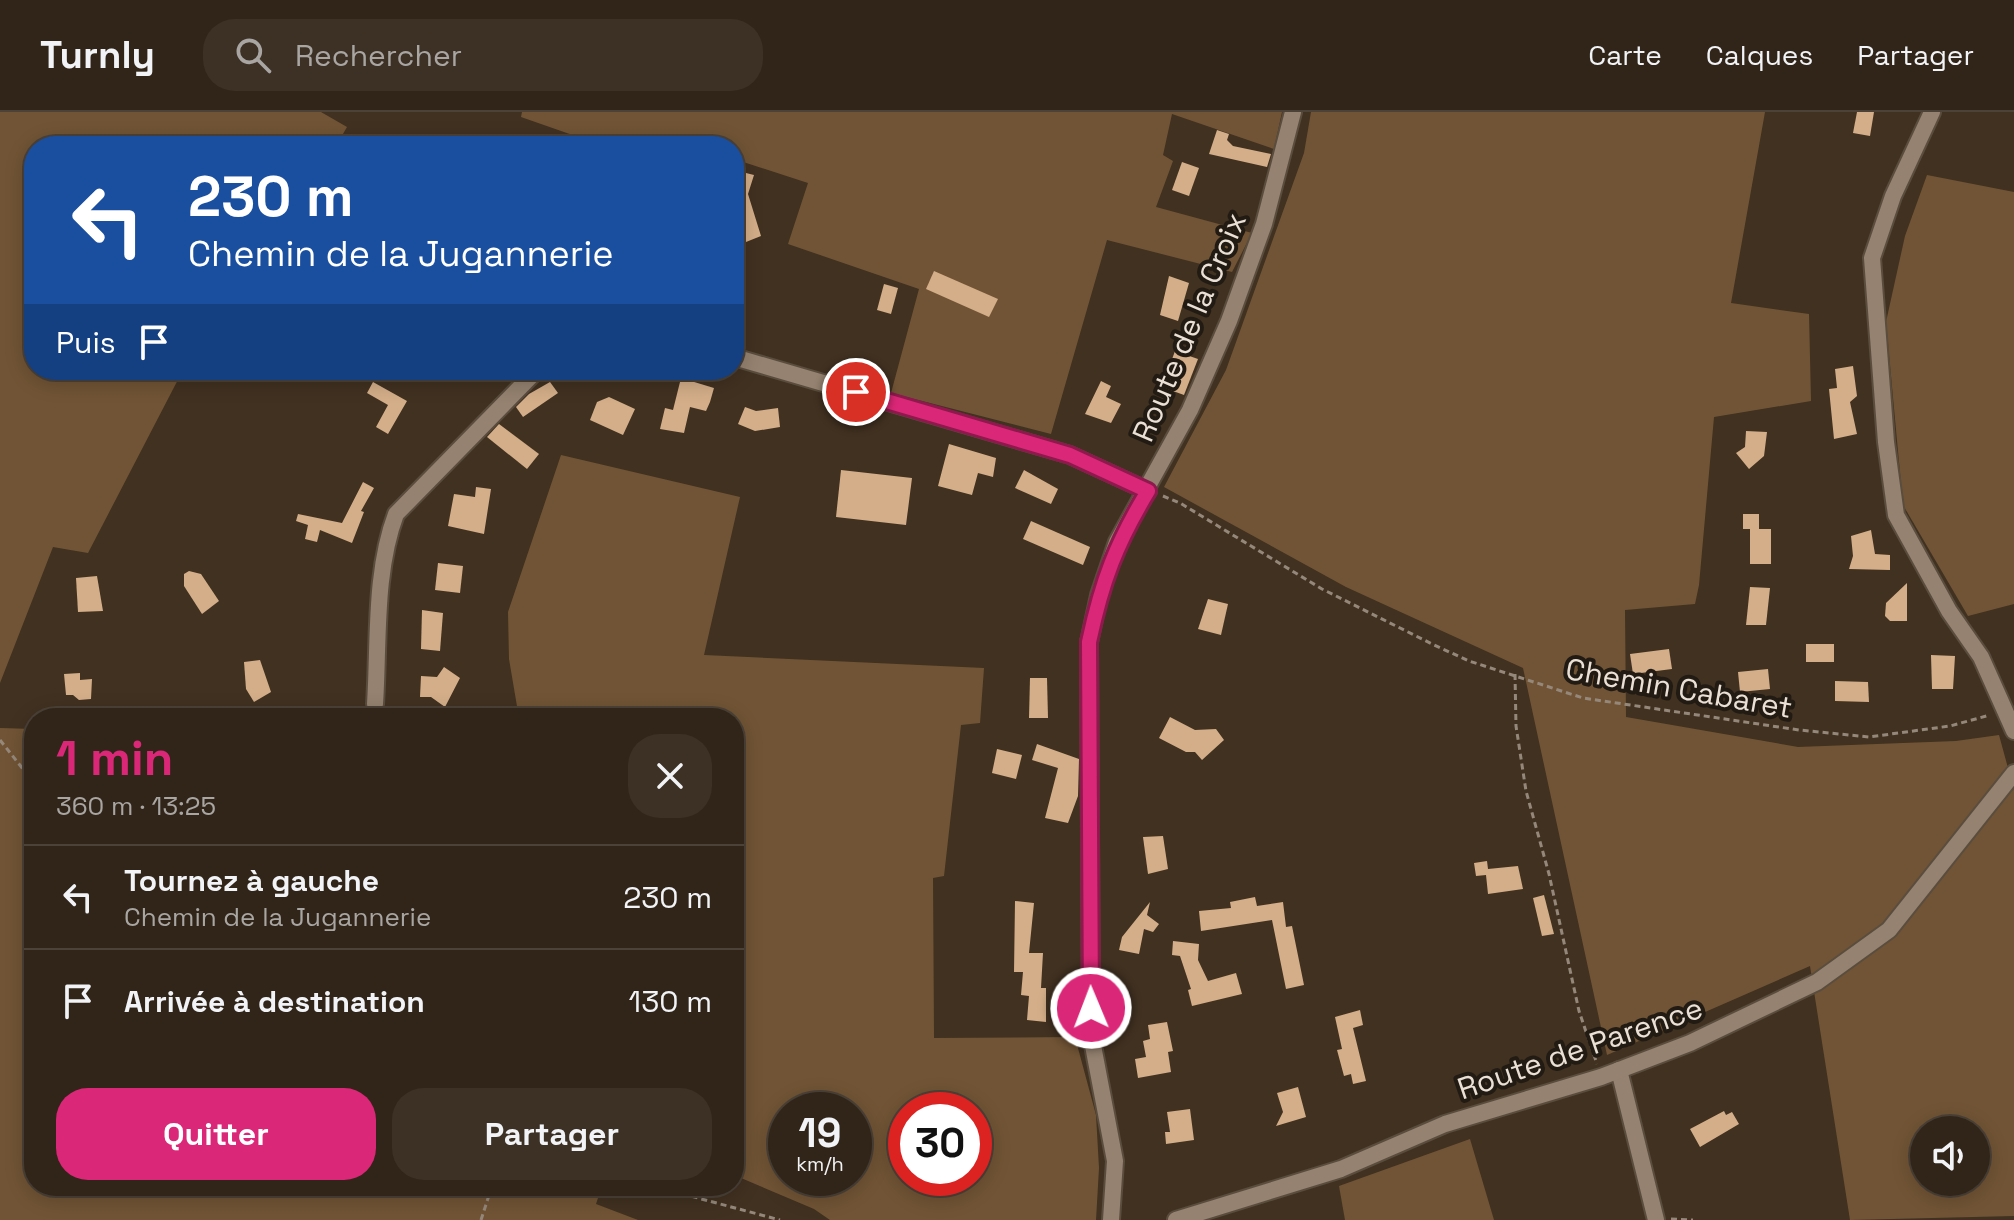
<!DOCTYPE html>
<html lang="fr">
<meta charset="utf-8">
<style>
body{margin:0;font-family:"Space Grotesk",sans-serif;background:#3d3126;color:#f1f3f6;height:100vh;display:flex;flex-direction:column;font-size:30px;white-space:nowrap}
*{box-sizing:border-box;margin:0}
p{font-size:26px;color:#a8a5a2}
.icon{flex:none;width:44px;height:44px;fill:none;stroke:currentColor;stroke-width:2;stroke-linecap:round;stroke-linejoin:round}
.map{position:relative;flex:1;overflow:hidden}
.panel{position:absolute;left:24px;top:596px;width:720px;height:488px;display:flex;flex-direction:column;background:#312519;border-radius:32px;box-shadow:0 4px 20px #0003,0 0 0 2px #4c4238}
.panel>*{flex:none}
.banner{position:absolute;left:24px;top:24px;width:720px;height:244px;border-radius:32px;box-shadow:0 4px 20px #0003,0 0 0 2px #4c4238;background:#1a4fa0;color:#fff;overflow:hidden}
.buttons{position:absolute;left:1910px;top:1004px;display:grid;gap:16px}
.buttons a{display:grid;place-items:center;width:80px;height:80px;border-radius:50%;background:#312519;box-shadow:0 4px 20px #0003,0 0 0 2px #4c4238;font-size:40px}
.speed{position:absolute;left:768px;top:980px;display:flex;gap:16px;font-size:40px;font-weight:700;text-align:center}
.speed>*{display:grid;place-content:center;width:104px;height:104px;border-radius:50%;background:#312519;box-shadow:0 4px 20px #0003,0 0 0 2px #4c4238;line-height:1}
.speed small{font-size:20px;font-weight:400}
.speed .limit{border:12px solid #d22;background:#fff;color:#111}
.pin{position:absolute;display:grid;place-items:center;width:68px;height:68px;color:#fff;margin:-34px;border:4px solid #fff;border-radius:50%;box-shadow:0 2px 8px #0007}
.me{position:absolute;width:88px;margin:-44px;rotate:359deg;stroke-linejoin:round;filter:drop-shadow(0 0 6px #0008)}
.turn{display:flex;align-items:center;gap:28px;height:168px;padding:0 32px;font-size:36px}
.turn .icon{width:104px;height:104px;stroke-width:2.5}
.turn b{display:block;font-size:56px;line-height:68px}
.then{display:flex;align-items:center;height:76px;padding:0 32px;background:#0003;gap:16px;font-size:30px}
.round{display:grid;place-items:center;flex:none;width:84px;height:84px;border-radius:32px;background:#3d3126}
.headline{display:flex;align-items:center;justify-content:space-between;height:136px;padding:0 32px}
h1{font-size:48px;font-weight:700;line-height:60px;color:#db2777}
.button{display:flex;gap:16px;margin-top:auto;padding:16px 32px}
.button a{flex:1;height:92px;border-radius:32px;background:#db2777;color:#fff;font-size:32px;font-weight:700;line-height:92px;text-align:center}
.button a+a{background:#3d3126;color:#f1f3f6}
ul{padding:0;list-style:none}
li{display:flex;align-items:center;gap:24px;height:104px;padding:0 32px;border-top:2px solid #4c4238}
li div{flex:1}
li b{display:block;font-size:30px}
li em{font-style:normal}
header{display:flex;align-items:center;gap:48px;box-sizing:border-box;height:112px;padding:0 40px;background:#312519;border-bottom:2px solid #4c4238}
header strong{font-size:38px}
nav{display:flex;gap:44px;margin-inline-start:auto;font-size:28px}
.search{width:560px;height:72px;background:#3d3126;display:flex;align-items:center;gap:20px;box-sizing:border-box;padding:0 28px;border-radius:32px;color:#a8a5a2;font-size:30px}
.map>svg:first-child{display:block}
.green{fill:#715435;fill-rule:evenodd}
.building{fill:#d4ae89}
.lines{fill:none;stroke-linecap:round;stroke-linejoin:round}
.minor-casing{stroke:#5a4d3e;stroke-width:20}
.path{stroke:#95887b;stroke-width:3;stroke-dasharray:6 4;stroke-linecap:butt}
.minor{stroke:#958270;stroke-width:16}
.route-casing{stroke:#8e194d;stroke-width:20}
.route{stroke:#db2777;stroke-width:14}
.labels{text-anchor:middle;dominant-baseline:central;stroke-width:8;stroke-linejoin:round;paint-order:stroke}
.street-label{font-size:30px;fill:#eae0d6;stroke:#221b13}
</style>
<header>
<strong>Turnly</strong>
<div class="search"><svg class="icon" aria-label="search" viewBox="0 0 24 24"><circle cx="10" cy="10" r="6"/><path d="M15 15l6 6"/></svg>Rechercher</div>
<nav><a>Carte</a><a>Calques</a><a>Partager</a></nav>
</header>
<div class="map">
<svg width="2014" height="1108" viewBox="0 0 2014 1108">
<rect width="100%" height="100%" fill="#413121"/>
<g class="green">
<polygon points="0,0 321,0 347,15 336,34 34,34 34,258 183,258 88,441 53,435 0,571"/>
<polygon points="522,0 1282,0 1274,37 1172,2 1163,43 1173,49 1156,95 1252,121 1232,160 1107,128 1051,322 891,281 919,177 788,132 808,71 734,47 734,34 604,34 521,5"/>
<path d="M1311,0H1765L1731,191L1809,202L1811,289L1714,305L1699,473L1695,492L1625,498L1626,605L1798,635L1956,629L1999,623L2014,678V1104L1850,1108L1810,854L1607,943L1523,556L1346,475L1164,375L1226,258L1304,41ZM1924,1018H1976V1070H1924Z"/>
<polygon points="1927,63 2014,80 2014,492 1968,504 1903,393 1886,210 1905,124"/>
<path d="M561,343L740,385L704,543L984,556L980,611L961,613L944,764L933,766L934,926L1075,925L1096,1003L1099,1056L1096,1108H830L814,1097L734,1063V606H519L509,547L508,500ZM786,998H854V1066H786ZM974,998V1066H906V998Z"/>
<polygon points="0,616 34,617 34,1074 602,1074 596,1092 638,1108 0,1108"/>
<polygon points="1470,1027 1494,1108 1345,1108 1339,1074"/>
</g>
<g class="building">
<polygon points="1857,0 1874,0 1870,24 1853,21"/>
<polygon points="1217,18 1229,22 1227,28 1233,34 1271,42 1267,55 1209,42"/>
<polygon points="1182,50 1199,56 1189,84 1172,78"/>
<polygon points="734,58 754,63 748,82 761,124 741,132 734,114"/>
<polygon points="934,159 998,187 989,205 926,177"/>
<polygon points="1169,164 1189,171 1178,209 1160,203"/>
<polygon points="884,172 898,176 891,202 877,198"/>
<polygon points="1175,239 1198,247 1184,283 1162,275"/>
<polygon points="1853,254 1857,284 1850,290 1857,322 1834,327 1829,277 1837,276 1835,257"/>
<polygon points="681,266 714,276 710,290 706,299 690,295 684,321 660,317 665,296 673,298"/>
<polygon points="1101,269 1111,274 1106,285 1121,292 1111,311 1085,302"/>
<polygon points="373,270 407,289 388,322 376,315 388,293 367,281"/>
<polygon points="550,270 558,281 523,305 516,295 529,282"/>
<polygon points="609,285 635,297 623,323 590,308 597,290"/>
<polygon points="745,295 756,299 778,296 780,315 755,319 738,312"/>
<polygon points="499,312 539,342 527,357 487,325"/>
<polygon points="1746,319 1767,320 1764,344 1749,357 1736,341 1745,335"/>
<polygon points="949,332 996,346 993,365 978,361 972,383 938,374"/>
<polygon points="841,358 912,366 906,413 836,405"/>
<polygon points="1024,358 1058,377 1051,392 1015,376"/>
<polygon points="363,370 374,376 361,399 364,400 352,431 320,418 317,430 305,427 308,413 296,409 298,402 342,411"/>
<polygon points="476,375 491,377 484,422 448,414 454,382 475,385"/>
<polygon points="1743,402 1759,402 1759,417 1771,417 1771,452 1750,452 1750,417 1743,417"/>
<polygon points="1031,409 1090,435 1083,453 1023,427"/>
<polygon points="1871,418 1875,442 1890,443 1890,458 1849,457 1853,444 1851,424"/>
<polygon points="438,451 463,454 460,481 435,478"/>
<polygon points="189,459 201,462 219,489 202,502 184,474 184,462"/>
<polygon points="97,464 103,499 78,500 76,466"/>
<polygon points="1907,471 1907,509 1890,509 1885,504 1886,491"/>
<polygon points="1750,475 1770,476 1766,513 1746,513"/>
<polygon points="1208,487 1228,492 1221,523 1198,517"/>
<polygon points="422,498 443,501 440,539 421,537"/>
<rect x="1806" y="532" width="28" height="18"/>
<polygon points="1669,537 1672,557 1633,562 1630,542"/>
<polygon points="1931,543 1955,544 1953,577 1932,577"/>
<polygon points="260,548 271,580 254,590 246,577 244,550"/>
<polygon points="444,555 460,566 445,595 431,585 420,585 421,564 437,565"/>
<polygon points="1768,557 1770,577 1740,580 1738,560"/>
<polygon points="80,561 80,568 92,567 91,587 79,588 73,583 66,583 64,562"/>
<polygon points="1030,566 1047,566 1048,606 1029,606"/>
<polygon points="1835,569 1868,570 1869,590 1835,589"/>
<polygon points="1170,605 1195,618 1216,617 1224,628 1202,648 1195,640 1186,640 1159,626"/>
<polygon points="1037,632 1079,647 1078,684 1068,711 1045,706 1058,656 1032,648"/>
<polygon points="997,637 1022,643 1016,667 992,661"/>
<polygon points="1163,724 1168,757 1148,762 1143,725"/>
<polygon points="1487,749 1488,757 1518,754 1523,777 1488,782 1486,763 1476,764 1474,751"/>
<polygon points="1544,783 1554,822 1542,824 1533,786"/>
<polygon points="1255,785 1257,794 1283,790 1286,815 1292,814 1304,873 1286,877 1272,808 1201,819 1199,799 1231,796 1230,790"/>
<polygon points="1015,789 1034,791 1029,841 1043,841 1041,876 1046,876 1046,910 1027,908 1029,884 1021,883 1023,860 1014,860"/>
<polygon points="1150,790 1147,803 1159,812 1153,820 1144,817 1139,842 1119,838 1122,825"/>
<polygon points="1173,829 1199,832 1198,848 1208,869 1236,861 1242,882 1192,894 1188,878 1191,877 1180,844 1172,843"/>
<polygon points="1360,898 1363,913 1353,916 1366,969 1353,972 1351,962 1344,964 1337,938 1342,937 1335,905"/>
<polygon points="1167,910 1173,939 1168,940 1171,960 1138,966 1135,947 1146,945 1143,929 1150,927 1148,913"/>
<polygon points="1298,975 1306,1005 1276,1014 1283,1000 1277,981"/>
<polygon points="1190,997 1194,1028 1166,1032 1165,1020 1170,1020 1167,1000"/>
<polygon points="1724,999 1726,1003 1732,1000 1739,1012 1700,1035 1690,1017"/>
</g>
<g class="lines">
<g class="minor-casing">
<g id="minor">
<polyline points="1932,0 1893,84 1872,146 1886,330 1896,403 1949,499 1981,545 2014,619"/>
<polyline points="734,245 1070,343 1148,379"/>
<path d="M375,592C379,531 374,460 396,402L537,258"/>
<polyline points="1619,958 1656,1108"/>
<polyline points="1111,1108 1115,1049 1091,923 1089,530 1099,483 1117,430 1190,298 1229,209 1264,112 1293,0"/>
<polyline points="1176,1108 1341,1057 1445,1012 1601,965 1690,931 1817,870 1889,818 2014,661"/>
</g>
</g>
<g class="path">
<polyline points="1163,384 1180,391 1322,477 1432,532 1469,549 1583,586 1799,618 1869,625 1950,614 1990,603"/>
<polyline points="1515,562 1516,614 1526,679 1549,762 1579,899 1597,952"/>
<polyline points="0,628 34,671"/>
<polyline points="653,1074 780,1108"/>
<polyline points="1671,1107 1693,1108"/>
<polyline points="481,1108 492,1074"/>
</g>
<use href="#minor" class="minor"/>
</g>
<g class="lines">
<g class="route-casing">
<path id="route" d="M856,280L1070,343L1148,379C1116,432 1102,469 1089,530L1091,896"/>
</g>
<use href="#route" class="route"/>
</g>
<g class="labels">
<g class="street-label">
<text transform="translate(1189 215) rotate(-67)">Route de la Croix</text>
<text transform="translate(1679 576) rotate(10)">Chemin Cabaret</text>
<text transform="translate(1580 936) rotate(-19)">Route de Parence</text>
</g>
</g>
</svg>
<div class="buttons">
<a><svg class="icon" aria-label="sound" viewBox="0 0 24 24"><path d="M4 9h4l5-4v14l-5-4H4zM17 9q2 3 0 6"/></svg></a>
</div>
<div class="speed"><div>19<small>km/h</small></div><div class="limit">30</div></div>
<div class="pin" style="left:856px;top:280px;background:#d93025"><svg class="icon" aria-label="arrive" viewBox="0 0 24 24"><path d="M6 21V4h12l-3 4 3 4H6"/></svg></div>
<svg class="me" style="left:1091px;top:896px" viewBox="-20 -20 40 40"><circle r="17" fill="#db2777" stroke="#fff" stroke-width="3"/><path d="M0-11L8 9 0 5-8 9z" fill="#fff"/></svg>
<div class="banner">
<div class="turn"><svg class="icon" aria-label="left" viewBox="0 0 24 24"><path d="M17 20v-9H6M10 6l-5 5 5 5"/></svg><div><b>230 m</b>Chemin de la Jugannerie</div></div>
<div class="then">Puis<svg class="icon" aria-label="arrive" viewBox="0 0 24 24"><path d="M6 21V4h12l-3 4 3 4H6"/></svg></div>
</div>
<section class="panel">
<div class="headline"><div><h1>1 min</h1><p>360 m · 13:25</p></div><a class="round"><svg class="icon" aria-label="close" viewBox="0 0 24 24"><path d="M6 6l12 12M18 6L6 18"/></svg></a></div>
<ul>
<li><svg class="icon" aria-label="left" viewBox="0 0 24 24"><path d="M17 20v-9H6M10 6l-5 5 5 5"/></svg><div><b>Tournez à gauche</b><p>Chemin de la Jugannerie</p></div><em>230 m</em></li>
<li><svg class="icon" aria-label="arrive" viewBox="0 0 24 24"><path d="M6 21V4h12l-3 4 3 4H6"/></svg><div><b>Arrivée à destination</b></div><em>130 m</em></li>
</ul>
<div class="button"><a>Quitter</a><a>Partager</a></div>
</section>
</div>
